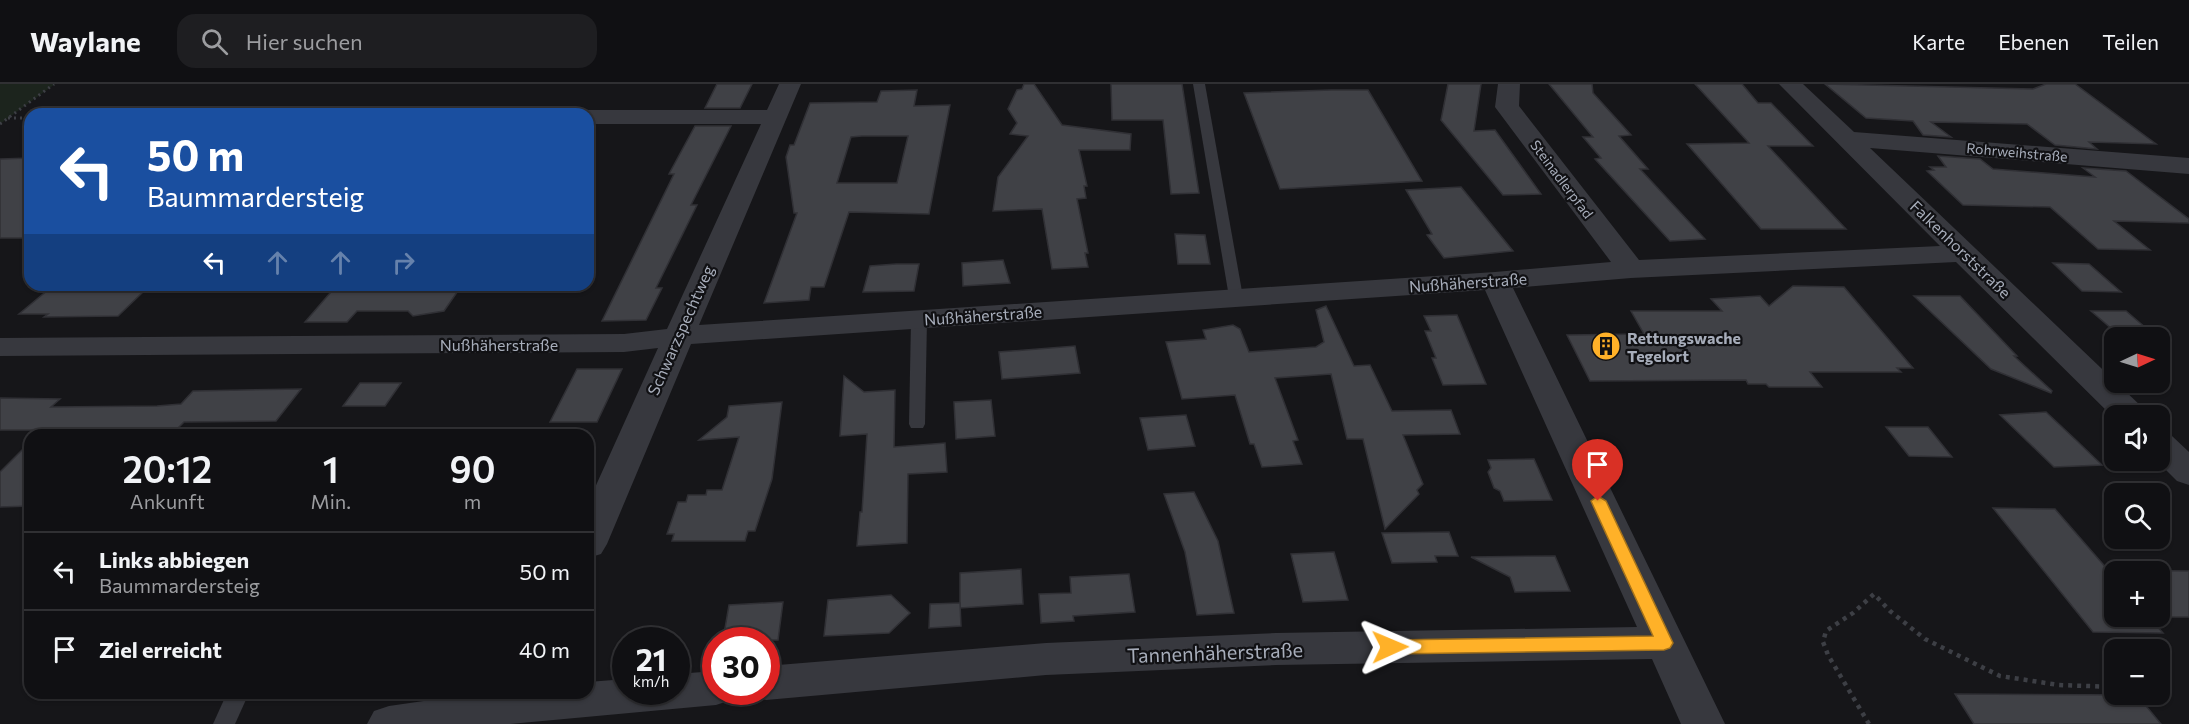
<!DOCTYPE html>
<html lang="de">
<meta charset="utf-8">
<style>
body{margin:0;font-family:Commissioner,sans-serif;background:#1e1e21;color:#f1f3f6;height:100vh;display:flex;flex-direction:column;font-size:22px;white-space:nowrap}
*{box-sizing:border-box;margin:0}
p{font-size:20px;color:#9c9da0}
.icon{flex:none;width:33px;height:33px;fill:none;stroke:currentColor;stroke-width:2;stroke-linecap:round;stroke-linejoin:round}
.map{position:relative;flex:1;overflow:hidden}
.drawer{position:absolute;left:24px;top:345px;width:570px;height:270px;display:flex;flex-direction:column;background:#101013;border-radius:18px;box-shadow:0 2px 4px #0004,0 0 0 2px #303033}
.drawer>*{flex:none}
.hud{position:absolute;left:24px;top:24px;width:570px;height:183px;border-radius:18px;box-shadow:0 2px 4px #0004,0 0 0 2px #303033;background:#1a4fa0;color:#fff;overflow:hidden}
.needle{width:39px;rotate:86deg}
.buttons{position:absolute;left:2104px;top:243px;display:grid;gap:12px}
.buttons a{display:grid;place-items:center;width:66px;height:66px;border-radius:12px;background:#101013;box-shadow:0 2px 4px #0004,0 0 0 2px #303033;font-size:30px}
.speed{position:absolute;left:612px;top:543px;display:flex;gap:12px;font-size:30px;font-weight:700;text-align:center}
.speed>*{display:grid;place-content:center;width:78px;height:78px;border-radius:50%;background:#101013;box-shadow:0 2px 4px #0004,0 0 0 2px #303033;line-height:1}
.speed small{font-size:15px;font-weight:400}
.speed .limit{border:9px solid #d22;background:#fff;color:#111}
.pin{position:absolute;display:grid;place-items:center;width:51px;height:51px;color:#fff;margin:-62px -26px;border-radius:50% 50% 50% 0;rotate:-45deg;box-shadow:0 0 6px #0007}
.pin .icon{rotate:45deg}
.me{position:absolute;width:66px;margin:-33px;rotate:89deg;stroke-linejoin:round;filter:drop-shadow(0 0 4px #0008)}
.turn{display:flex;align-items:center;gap:21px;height:126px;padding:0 24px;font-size:27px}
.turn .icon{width:78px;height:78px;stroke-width:2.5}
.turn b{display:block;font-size:42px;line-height:51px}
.lanes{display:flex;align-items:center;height:57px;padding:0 24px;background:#0003;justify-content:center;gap:30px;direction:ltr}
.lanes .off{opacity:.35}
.eta{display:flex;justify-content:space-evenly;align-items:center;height:102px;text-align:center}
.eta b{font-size:36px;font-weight:600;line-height:42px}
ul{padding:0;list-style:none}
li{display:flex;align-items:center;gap:18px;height:78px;padding:0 24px;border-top:2px solid #303033}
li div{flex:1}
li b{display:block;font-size:22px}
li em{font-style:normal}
header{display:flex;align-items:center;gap:36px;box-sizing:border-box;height:84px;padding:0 30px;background:#101013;border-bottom:2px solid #303033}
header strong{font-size:28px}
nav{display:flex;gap:33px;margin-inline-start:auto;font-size:21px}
.search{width:420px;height:54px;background:#1e1e21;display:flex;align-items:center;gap:15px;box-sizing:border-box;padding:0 21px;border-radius:18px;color:#9c9da0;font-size:22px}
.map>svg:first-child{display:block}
.green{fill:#1c241d}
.building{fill:#404146;stroke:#303035;stroke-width:1.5;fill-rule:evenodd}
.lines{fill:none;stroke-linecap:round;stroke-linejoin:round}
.path-far1{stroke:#3d3f45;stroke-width:3;stroke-dasharray:2 4;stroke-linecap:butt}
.path{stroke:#3d3f45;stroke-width:4.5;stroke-dasharray:4 5;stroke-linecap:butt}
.lane{fill:#37383e;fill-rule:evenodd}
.street{fill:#37383e;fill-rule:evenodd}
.route{fill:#ffb128;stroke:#a6731a;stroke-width:1.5}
.labels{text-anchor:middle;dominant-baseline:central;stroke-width:4.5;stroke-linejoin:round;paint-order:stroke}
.far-street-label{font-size:14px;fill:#a7adba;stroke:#111114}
.street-label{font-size:16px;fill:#a7adba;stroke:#111114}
.poi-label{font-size:16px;font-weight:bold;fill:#a7adba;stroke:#111114;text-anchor:start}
.near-street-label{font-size:20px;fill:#a7adba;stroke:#111114}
</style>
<header>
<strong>Waylane</strong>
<div class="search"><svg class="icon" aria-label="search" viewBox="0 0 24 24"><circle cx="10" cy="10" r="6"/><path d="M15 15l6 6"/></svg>Hier suchen</div>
<nav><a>Karte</a><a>Ebenen</a><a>Teilen</a></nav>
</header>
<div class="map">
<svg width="2189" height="640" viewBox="0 0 2189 640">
<rect width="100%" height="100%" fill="#161619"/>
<polygon class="green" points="0,0 55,0 0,40"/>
<g class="building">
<polygon points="717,0 752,0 740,24 705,24"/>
<polygon points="1024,0 1034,0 1062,41 1131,50 1130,66 1079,66 1087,102 1084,102 1086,114 1077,115 1088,169 1085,169 1088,183 1052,185 1042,125 993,127 998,93 1028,52 1010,50 1017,39 1008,25 1017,6 1022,5"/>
<polygon points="1111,0 1182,0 1199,109 1171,110 1163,36 1112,36"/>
<polygon points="1448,0 1481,0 1474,47 1495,46 1541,110 1503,111 1441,36"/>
<polygon points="1549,0 1592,0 1593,9 1631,51 1619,52 1648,85 1640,85 1705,155 1670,157 1595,75 1601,74 1583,53 1593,53"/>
<polygon points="1695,0 1742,0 1758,19 1771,19 1813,62 1768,62 1846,145 1761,145 1687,60 1749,59"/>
<polygon points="1825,0 2033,5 2046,0 2075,0 2156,60 2089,58 2097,65 2055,61 2027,40 1931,38 1951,53 1923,51 1913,37 1866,34"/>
<path d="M917,6L914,22L950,21L929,130L849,128L824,203H811L809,216L764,219L797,129H794L786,73L790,61H794L810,19L877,18L881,7ZM862,52H908L897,99H837L851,53Z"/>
<polygon points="1331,6 1368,6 1422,97 1280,105 1244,9"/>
<polygon points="695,42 731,42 691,121 697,121 656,204 662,204 646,236 602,237 674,90 669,90"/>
<polygon points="1938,72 1980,75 1993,85 2095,93 2083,84 2126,87 2189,135 2189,139 2114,137 2150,166 2098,165 2050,123 1963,121 1927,87 1934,86 1930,83 1946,83"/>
<polygon points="30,74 30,154 0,154 0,75"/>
<polygon points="1461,103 1513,167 1444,174 1427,151 1432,150 1406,106"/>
<polygon points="1175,150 1205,151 1210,180 1178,180"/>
<polygon points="1003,176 1010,199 963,202 962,179"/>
<polygon points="2053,179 2089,180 2121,208 2082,207"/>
<polygon points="896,180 919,180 914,207 863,208 870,182"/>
<polygon points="54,201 123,201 117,207 144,207 118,232 44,233 48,230 19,230"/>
<polygon points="337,201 462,201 444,227 413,232 408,227 357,227 347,238 305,238"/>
<polygon points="1793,202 1844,203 1913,284 1897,284 1901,288 1810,288 1822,303 1769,303 1766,300 1748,300 1746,296 1590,297 1567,251 1644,250 1631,227 1722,227 1711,215 1760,212 1769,222"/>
<polygon points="1914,212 1960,212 2017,272 2014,272 2052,307 2051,309 1991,285"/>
<polygon points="1326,222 1354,282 1370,281 1392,327 1451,326 1460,350 1403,351 1423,400 1417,406 1419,410 1385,445 1363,355 1347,355 1331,290 1275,294 1298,356 1293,357 1302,380 1262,383 1254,360 1250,360 1235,311 1182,315 1166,258 1206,255 1203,246 1233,241 1240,245 1249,268 1316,263 1324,258 1316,226"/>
<polygon points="2091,227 2126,227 2154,251 2119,251"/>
<polygon points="1457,231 1486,300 1443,301 1432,274 1436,274 1425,247 1431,247 1424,232"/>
<polygon points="1075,262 1080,289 1002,295 999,268"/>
<polygon points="577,285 622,285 597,338 550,338"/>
<polygon points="844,292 864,308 895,306 894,363 945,359 947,388 908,390 907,459 857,462 860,428 862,428 867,350 840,352"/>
<polygon points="360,299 401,299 385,322 343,322"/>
<polygon points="301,305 276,337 184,338 176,346 98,347 94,351 37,351 42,346 0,346 0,314 60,315 51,323 157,322 181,320 193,307"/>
<polygon points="991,316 995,352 956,355 954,318"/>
<polygon points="782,318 772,395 755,447 748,447 745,457 672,457 674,450 667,450 678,418 686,418 688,411 706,411 707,406 722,406 739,353 699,356 727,333 729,322"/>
<polygon points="2046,328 2077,357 2102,381 2054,383 2000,331"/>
<polygon points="1186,331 1195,362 1148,366 1140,334"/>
<polygon points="1886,343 1928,343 1952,373 1909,372"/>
<polygon points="30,358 30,422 0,423 0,388"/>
<polygon points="1534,375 1552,416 1504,417 1500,407 1494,404 1488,388 1491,384 1488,376"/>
<polygon points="1194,408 1218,457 1234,529 1197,531 1185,468 1164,410"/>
<path d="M1993,424L2055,425L2108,486L2189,487V533H2149L2163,549L2093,548ZM2115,488H2160V532H2115Z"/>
<polygon points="1449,448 1458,472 1435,472 1437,478 1392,479 1382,449"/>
<polygon points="1334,468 1348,516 1303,518 1291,470"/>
<polygon points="1555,472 1570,507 1515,508 1510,493 1471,473"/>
<polygon points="1021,485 1023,520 960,524 960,489"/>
<polygon points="1129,490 1135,528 1073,532 1074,537 1041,539 1039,510 1071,509 1070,493"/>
<polygon points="891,511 910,529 889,549 824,552 828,516"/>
<polygon points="783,518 778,556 723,556 729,521"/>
<polygon points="960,519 961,542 929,544 930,520"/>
<polygon points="1955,610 2137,611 2161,640 1974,640"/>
</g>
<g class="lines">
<g class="path-far1">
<polyline points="8,34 30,34"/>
<polyline points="0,40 54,0"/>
</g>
<polyline class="path" points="1869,640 1828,571 1823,558 1826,547 1853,529 1874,510 1890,527 1925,555 2000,592 2059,601 2115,603"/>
<g class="lane">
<polygon points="1193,0 1205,0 1243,213 1236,217 1229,213"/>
<polygon points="919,231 927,236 925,340 923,344 911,344 909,340 911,236"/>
<polygon points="227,609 249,609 235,640 213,640"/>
</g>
<g class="street">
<polygon points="779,0 801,0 699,241 1495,188 1611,178 1495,23 1498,0 1520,0 1519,22 1639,176 1940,162 1779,0 1803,0 1854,48 2189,74 2189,90 1870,64 2143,324 2147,332 2115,332 2115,335 1956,178 1631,194 1513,204 1725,640 1681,640 1652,575 1276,581 1046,591 766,616 751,611 749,608 766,608 766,582 1046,559 1276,549 1637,543 1485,206 691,260 607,460 601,470 588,474 588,419 658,264 624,268 0,272 0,254 624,250 667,245 761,40 588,40 588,30 578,30 588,26 767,26"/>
<polygon points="2160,349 2172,352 2189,368 2189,401 2177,397 2156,376 2160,376"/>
<polygon points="716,587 716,608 735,608 731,616 716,621 510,640 367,640 374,627 389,622 479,609 588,609 588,598 626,595 626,608 676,608 676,590"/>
</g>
</g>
<polygon class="route" points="1598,412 1606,417 1673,559 1670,564 1664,566 1390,570 1384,568 1382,563 1384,558 1390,556 1653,552 1591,417"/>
<defs>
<g id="building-disc" transform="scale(1.5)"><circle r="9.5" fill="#ffb128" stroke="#111114"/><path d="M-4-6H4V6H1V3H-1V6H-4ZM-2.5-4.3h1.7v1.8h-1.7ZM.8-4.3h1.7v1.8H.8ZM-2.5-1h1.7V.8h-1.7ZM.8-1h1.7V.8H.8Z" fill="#111"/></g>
</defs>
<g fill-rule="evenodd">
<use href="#building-disc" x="1606" y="262"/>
</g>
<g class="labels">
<g class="far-street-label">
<text transform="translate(2017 68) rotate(5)">Rohrweihstraße</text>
<text transform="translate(1562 95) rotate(53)">Steinadlerpfad</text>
</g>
<g class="street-label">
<text transform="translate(1961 165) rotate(44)">Falkenhorststraße</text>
<text transform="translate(1468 198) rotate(-4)">Nußhäherstraße</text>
<text transform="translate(983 231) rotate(-4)">Nußhäherstraße</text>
<text transform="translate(680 246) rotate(-66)">Schwarzspechtweg</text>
<text x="499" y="260">Nußhäherstraße</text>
</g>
<g class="poi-label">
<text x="1627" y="253">Rettungswache<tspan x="1627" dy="18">Tegelort</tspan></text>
</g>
<g class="near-street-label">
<text transform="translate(1215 568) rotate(-2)">Tannenhäherstraße</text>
</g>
</g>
</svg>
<div class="buttons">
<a><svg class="needle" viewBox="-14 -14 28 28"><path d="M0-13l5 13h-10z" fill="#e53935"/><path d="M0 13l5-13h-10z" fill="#9c9da0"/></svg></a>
<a><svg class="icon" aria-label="sound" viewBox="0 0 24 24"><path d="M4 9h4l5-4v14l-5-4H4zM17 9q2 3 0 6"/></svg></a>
<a><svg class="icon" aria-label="search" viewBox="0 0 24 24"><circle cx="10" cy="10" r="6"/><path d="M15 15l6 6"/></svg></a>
<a>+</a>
<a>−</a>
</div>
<div class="speed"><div>21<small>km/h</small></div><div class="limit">30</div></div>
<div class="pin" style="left:1598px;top:417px;background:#d93025"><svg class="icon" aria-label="arrive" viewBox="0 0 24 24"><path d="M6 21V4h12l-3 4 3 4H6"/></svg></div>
<svg class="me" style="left:1390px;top:563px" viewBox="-20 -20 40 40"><path d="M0-17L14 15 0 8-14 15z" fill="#ffb128" stroke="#fff" stroke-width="4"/></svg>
<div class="hud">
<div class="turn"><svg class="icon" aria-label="left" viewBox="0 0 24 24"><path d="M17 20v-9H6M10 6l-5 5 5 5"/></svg><div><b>50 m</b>Baummardersteig</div></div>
<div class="lanes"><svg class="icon" aria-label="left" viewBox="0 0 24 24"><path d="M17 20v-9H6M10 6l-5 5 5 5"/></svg><svg class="icon off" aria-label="ahead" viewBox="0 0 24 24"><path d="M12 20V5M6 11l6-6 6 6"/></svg><svg class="icon off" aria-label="ahead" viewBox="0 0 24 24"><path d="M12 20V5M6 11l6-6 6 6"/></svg><svg class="icon off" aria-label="right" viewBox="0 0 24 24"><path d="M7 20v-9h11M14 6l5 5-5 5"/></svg></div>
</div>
<section class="drawer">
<div class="eta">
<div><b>20:12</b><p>Ankunft</p></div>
<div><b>1</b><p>Min.</p></div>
<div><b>90</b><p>m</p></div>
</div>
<ul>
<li><svg class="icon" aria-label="left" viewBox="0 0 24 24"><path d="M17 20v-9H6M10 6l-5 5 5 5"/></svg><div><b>Links abbiegen</b><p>Baummardersteig</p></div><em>50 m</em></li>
<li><svg class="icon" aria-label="arrive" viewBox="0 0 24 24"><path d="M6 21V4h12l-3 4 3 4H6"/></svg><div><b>Ziel erreicht</b></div><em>40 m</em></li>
</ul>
</section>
</div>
